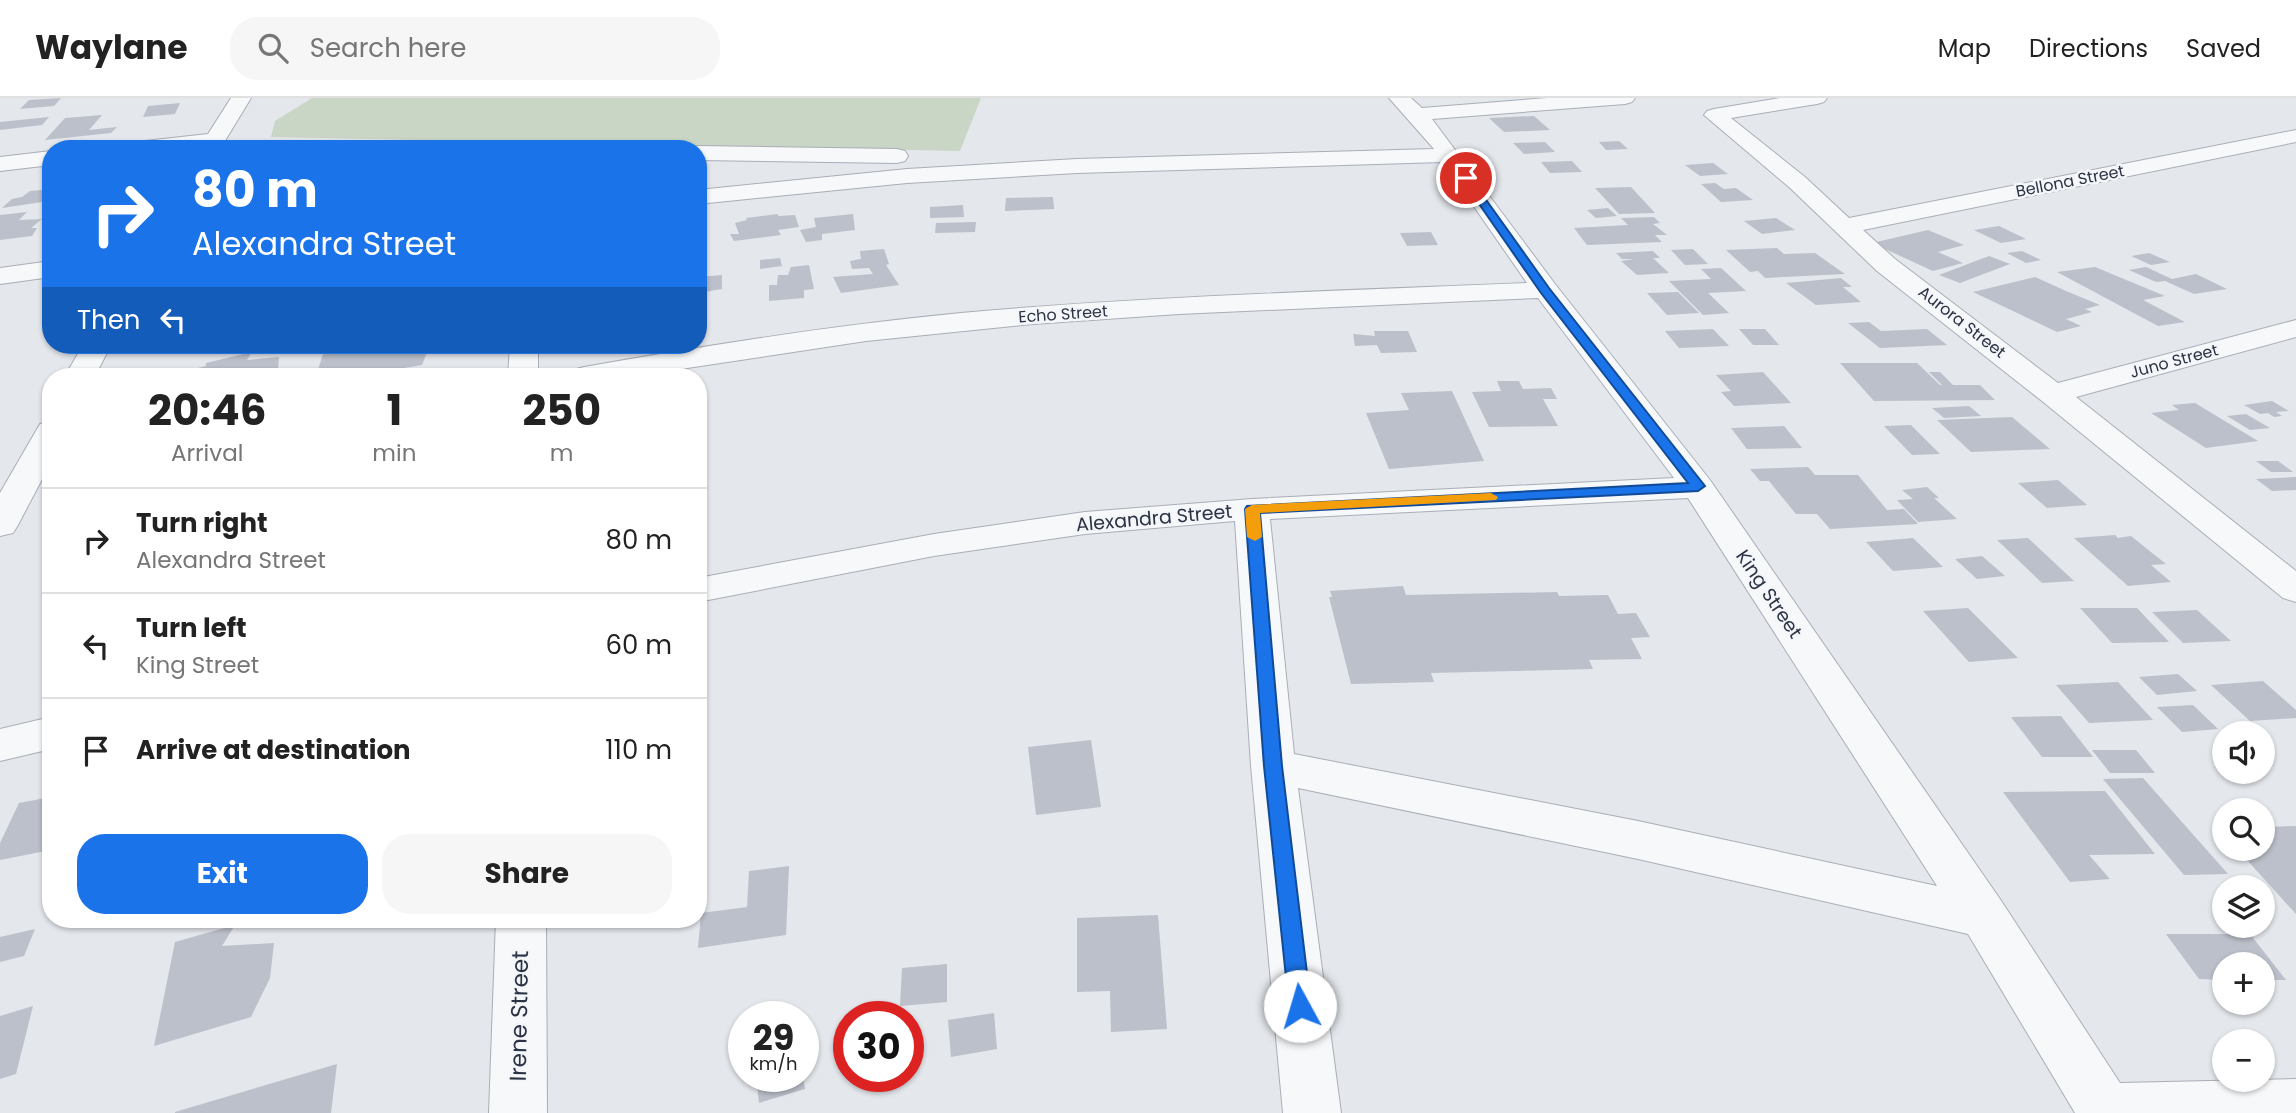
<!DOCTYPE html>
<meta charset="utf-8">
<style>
body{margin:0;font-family:Poppins,sans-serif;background:#f6f6f6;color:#222;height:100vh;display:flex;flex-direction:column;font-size:26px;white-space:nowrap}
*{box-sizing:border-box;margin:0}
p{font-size:23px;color:#767676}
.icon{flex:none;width:38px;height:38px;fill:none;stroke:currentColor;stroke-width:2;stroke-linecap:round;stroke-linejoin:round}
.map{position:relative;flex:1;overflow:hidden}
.drawer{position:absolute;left:42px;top:270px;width:665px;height:560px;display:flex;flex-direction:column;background:#fff;border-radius:28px;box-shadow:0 2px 5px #0004}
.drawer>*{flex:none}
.hud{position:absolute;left:42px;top:42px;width:665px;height:214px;border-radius:28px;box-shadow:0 2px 5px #0004;background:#1a73e8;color:#fff;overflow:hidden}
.tools{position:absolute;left:2212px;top:623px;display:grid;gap:14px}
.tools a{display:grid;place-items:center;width:63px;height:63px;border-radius:50%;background:#fff;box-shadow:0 2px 5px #0004;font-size:35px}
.speed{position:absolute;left:728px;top:903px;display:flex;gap:14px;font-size:35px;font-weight:700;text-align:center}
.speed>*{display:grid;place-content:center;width:91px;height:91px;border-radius:50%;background:#fff;box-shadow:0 2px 5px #0004;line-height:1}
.speed small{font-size:18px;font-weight:400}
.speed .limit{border:10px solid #d22;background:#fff;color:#111}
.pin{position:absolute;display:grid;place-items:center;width:60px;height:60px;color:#fff;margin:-30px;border:4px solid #fff;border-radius:50%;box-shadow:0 2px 7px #0007}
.me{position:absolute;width:77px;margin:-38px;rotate:354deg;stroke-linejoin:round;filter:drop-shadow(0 0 5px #0008)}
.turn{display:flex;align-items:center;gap:24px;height:147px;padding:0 35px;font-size:32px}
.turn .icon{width:91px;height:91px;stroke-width:2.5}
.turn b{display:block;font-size:49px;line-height:60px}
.then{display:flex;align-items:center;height:66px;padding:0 35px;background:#0003;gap:14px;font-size:26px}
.eta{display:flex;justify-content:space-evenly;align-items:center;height:119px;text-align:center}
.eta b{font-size:42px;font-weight:700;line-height:49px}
.primary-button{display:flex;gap:14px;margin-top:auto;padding:14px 35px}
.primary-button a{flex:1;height:80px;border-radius:28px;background:#1a73e8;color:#fff;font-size:28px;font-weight:700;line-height:80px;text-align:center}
.primary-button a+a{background:#f6f6f6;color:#222}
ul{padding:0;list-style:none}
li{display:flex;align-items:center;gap:21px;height:105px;padding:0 35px;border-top:2px solid #e0e0e0}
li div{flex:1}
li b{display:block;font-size:26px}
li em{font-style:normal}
header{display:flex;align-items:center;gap:42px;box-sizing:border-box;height:98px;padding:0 35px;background:#fff;border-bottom:2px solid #e0e0e0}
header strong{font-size:33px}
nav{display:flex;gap:38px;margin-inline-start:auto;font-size:24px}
.search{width:490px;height:63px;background:#f6f6f6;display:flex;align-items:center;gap:18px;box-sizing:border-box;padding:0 24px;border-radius:28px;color:#767676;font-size:26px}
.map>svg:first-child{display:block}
.green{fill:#c9d6c5}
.building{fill:#bbc0ca}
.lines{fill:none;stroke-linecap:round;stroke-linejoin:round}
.minor-casing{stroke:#a9aeb7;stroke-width:2}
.minor{fill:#f7f8fa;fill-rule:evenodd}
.route{fill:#1a73e8;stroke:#114b97;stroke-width:2}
.slow{fill:#f59e0b}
.labels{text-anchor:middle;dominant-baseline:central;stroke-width:5;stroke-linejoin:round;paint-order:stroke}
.far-street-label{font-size:16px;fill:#2b3445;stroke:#f4f6f9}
.street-label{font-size:19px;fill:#2b3445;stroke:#f4f6f9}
.near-street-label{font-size:23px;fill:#2b3445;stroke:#f4f6f9}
</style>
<header>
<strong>Waylane</strong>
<div class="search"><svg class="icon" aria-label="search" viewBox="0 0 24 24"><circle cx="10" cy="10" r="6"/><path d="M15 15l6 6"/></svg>Search here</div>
<nav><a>Map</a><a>Directions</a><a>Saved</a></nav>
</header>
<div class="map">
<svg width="2296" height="1015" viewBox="0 0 2296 1015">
<rect width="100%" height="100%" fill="#e4e7ec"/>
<polygon class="green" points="312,0 981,0 960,53 271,39 275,23"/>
<g class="building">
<polygon points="61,0 54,8 20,11 29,2"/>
<polygon points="180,5 175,16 143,19 148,8"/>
<polygon points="102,17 89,32 117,29 111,35 45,42 65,20"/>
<polygon points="1534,18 1550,32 1504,34 1489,20"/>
<polygon points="49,19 42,27 0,32 0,24"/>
<polygon points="1619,43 1628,51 1606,52 1599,44"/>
<polygon points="1545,44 1555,54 1524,56 1513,45"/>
<polygon points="1572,63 1582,74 1550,75 1541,64"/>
<polygon points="1713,65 1728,76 1700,78 1685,67"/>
<polygon points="1715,85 1724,91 1736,90 1753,102 1721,104 1701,86"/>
<polygon points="1631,89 1655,115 1619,116 1595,90"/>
<polygon points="51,91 49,103 2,110 12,101 22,99 30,93"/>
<polygon points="1053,99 1054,111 1005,113 1006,100"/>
<polygon points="963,107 964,119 930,120 930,109"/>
<polygon points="1608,110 1617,118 1596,120 1587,112"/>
<polygon points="27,114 19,122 42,121 31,130 37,130 32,138 0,142 0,117"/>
<polygon points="778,116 778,118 795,117 799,129 778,132 781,137 734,143 730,136 739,136 735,125 747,122 746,120"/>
<polygon points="853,116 855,132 822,136 822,142 806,144 800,132 816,129 814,120"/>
<polygon points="1654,119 1660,125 1653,126 1667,137 1655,137 1662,144 1587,147 1574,130 1628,127 1621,120"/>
<polygon points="1776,120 1795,132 1762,136 1744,123"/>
<polygon points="976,124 975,134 935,135 936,125"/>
<polygon points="1999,128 2026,141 2001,145 1974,132"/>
<polygon points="1928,132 1964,147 1938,154 1963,165 1933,173 1872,145"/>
<polygon points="1431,134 1438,147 1407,148 1400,135"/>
<polygon points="1777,150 1784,156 1815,155 1845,176 1765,180 1758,173 1750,174 1726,152"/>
<polygon points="884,151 889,166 886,167 899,187 841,195 833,179 873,176 869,170 852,171 850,163 861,161 860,153"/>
<polygon points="1693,151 1708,166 1685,167 1671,152"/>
<polygon points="1653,153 1660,160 1653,160 1669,175 1637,177 1621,163 1634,161 1622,161 1616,155"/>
<polygon points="2022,153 2041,162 2026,165 2007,155"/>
<polygon points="2149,155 2170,164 2151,167 2131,158"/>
<polygon points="1989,158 2010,166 1960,185 1939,177"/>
<polygon points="780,160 782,168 760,171 760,162"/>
<polygon points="809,167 814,191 804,192 804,200 769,203 769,187 777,187 778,177 788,177 791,169"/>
<polygon points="2095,169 2165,198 2143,202 2185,224 2158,228 2057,174"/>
<polygon points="2146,169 2172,181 2196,176 2227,191 2194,196 2165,183 2156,184 2129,172"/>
<polygon points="1721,170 1746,193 1708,195 1729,215 1703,217 1669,183 1711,181 1701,171"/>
<polygon points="722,177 722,191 698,195 698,179"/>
<polygon points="2035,179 2066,193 2100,207 2085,211 2092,214 2066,221 2081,228 2057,234 1973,194"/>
<polygon points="1841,180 1852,189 1843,189 1861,204 1816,207 1786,185"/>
<polygon points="1678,194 1699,215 1667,217 1647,195"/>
<polygon points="1869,224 1881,233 1927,231 1947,247 1880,250 1848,225"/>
<polygon points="1713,231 1729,248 1679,250 1665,233"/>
<polygon points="1739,231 1765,231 1779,247 1753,247"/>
<polygon points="1374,233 1408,233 1417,254 1381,255 1377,247 1355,248 1353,236 1375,238"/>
<polygon points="233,247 268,247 268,248 237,253"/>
<polygon points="372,247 417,247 415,255 427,254 422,267 355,278 316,278 324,253"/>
<polygon points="252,254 247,262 279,259 278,272 272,273 269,278 196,278 198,270 206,268 206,265"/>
<polygon points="1840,265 1917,265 1940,287 1942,287 1929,274 1940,274 1953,287 1980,287 1995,302 1874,303"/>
<polygon points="1763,274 1791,305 1734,308 1721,294 1731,293 1716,277"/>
<polygon points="1497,283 1519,283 1523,291 1551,290 1557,301 1543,301 1558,328 1489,329 1472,294 1501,293"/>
<polygon points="1452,293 1484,363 1389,371 1366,315 1409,312 1401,295"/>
<polygon points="2272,303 2289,313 2276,314 2282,318 2274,319 2268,315 2260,316 2244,307"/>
<polygon points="2195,305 2258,343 2206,350 2151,315 2179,312 2172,307"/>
<polygon points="1969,308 1981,318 1944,320 1932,310"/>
<polygon points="2246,316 2270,330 2250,332 2227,318"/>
<polygon points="2012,319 2050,351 1971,354 1937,322"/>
<polygon points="1911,327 1940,356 1912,357 1884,328"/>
<polygon points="1784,328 1802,350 1747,351 1731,330"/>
<polygon points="2256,363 2278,363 2293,374 2271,374"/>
<polygon points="1808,369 1815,377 1858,377 1887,412 1904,411 1918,426 1830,431 1817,416 1796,416 1769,383 1760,383 1750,371"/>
<polygon points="2296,379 2296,392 2272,393 2256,381"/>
<polygon points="2058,382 2087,407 2047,410 2018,385"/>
<polygon points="1927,389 1939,400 1934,400 1957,421 1918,424 1897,402 1913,401 1902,392"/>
<polygon points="2115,437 2118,440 2131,438 2166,466 2151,467 2171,484 2128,488 2074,440"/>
<polygon points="1913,440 1943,469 1893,473 1866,444"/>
<polygon points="2028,440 2074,483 2042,485 1997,442"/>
<polygon points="1982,458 2005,478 1977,481 1955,461"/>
<polygon points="1403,488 1406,497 1557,494 1559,498 1608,497 1618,516 1636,515 1650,539 1631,540 1642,561 1589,562 1593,571 1431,575 1434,584 1351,586 1329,499 1332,499 1330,493"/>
<polygon points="1968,510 2018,560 1969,564 1923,513"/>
<polygon points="2080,510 2137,510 2169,544 2112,545"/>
<polygon points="2197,512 2231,543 2183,545 2152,514"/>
<polygon points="2178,576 2197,593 2157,597 2139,579"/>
<polygon points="2263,583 2296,612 2296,620 2250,623 2211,587"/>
<polygon points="2118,584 2153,622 2089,625 2056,587"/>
<polygon points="2193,607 2218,631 2182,634 2157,609"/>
<polygon points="2061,618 2093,659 2042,659 2011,619"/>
<polygon points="1091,642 1101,709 1036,717 1028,649"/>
<polygon points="2092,652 2136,652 2155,675 2110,675"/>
<polygon points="2143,680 2228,776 2184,777 2103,681"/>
<polygon points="2105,693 2155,756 2089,757 2110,781 2070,784 2003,694"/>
<polygon points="51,699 51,752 0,762 0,745 19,705"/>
<polygon points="2296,728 2296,816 2237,751 2263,751 2263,729"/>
<polygon points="789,768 786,837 698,850 701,815 747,809 749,773"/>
<polygon points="1158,817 1167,931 1111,934 1110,893 1077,894 1077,820"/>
<polygon points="235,827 222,848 274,845 270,880 251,919 154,948 175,844"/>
<polygon points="35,831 24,858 0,864 0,839"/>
<polygon points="2166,836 2250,836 2286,882 2263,882 2263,866 2224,866 2224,882 2199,881"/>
<polygon points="947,866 947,904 900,908 902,870"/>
<polygon points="33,908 16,976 0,981 0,918"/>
<polygon points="994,915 997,951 951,959 948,922"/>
<polygon points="803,920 810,959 803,962"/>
<polygon points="337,966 331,1015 175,1015 175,1014"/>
<polygon points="756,978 803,978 805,991 759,1005"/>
</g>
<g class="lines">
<g class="minor-casing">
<g id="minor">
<polygon points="231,0 251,0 220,51 125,51 128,46 136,44 208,36"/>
<path d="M1389,0H1411L1422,10L1547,0H1635L1632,4L1625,6L1432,21L1555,186L1710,382L2002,804L2120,985L2296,981V1015H2075L1968,836L1638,761L1298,690L1341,1015H1283L1251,668L1235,423L1085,436L934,458L698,504V480L934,436L1085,414L1252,401L1674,380L1538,200L1179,216L1033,226L866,243L634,278H569L573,272L584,269C709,247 835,227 961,215C1149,198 1338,193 1527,185L1443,64L1077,75L907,85L698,106V92L907,71L1077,61L1434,51ZM1688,400L1937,788L1638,723L1294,656L1270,421Z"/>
<polygon points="1780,0 1827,0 1824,4 1817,6 1731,20 1805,79 1849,120 2296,32 2296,44 1863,132 1895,161 2058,285 2296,222 2296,239 2076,299 2296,473 2296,504 2283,500 2042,303 1877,173 1789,89 1704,17 1707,13 1714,11"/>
<polygon points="698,48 897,51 905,53 908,58 905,63 897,65 698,62 698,51 690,51"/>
<polygon points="51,53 51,67 0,73 0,59"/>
<polygon points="51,163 51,179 0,186 0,170"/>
<polygon points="83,247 111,247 95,278 65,278"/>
<polygon points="510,247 538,247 538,278 508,278"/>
<polygon points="51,323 51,364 18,427 13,435 0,438 0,395 40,326"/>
<polygon points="51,619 51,651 0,663 0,631"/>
<polygon points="496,821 546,821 547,1015 489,1015"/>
</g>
</g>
<use href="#minor" class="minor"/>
</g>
<polygon class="route" points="1462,78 1469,78 1549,190 1705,388 1698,393 1260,415 1282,668 1311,908 1308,915 1300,918 1292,915 1289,908 1264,668 1245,411 1247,408 1688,385 1541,195 1461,80"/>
<polygon class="slow" points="1491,395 1498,399 1496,402 1260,415 1262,439 1255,443 1247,439 1245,411 1252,407"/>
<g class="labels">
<g class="far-street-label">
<text transform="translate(2070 83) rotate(-11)">Bellona Street</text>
<text transform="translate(1063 216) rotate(-4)">Echo Street</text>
<text transform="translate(1962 224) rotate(38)">Aurora Street</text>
<text transform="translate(2174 263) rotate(-15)">Juno Street</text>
</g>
<g class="street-label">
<text transform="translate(1154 420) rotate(-5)">Alexandra Street</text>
<text transform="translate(1769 496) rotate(56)">King Street</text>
</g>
<g class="near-street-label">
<text transform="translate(519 918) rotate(-89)">Irene Street</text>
</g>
</g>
</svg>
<div class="tools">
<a><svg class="icon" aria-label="sound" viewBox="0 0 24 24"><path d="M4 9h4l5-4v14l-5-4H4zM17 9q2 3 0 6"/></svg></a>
<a><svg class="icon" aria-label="search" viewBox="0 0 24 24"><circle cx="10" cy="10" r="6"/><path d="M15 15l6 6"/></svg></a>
<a><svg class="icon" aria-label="layers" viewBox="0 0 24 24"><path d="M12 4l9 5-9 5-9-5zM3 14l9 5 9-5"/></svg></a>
<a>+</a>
<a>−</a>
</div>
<div class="speed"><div>29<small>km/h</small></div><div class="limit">30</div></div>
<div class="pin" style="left:1466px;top:80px;background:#d93025"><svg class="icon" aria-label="arrive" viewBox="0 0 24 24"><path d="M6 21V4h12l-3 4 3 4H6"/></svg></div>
<svg class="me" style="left:1300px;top:908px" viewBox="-20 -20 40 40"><circle r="19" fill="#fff"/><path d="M0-13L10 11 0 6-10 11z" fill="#1a73e8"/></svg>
<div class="hud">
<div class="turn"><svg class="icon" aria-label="right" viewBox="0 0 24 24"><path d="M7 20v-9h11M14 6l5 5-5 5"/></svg><div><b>80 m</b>Alexandra Street</div></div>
<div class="then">Then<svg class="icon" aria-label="left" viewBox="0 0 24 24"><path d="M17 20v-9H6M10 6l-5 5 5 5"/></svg></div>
</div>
<section class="drawer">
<div class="eta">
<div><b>20:46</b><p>Arrival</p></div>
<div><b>1</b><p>min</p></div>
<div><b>250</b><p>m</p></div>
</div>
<ul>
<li><svg class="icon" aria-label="right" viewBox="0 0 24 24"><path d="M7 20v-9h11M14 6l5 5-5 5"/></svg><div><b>Turn right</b><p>Alexandra Street</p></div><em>80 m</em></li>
<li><svg class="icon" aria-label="left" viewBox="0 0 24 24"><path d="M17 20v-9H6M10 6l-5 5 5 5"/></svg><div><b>Turn left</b><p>King Street</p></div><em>60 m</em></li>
<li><svg class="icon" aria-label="arrive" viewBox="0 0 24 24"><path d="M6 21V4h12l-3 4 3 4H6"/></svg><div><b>Arrive at destination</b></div><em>110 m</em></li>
</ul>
<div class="primary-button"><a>Exit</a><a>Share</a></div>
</section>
</div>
